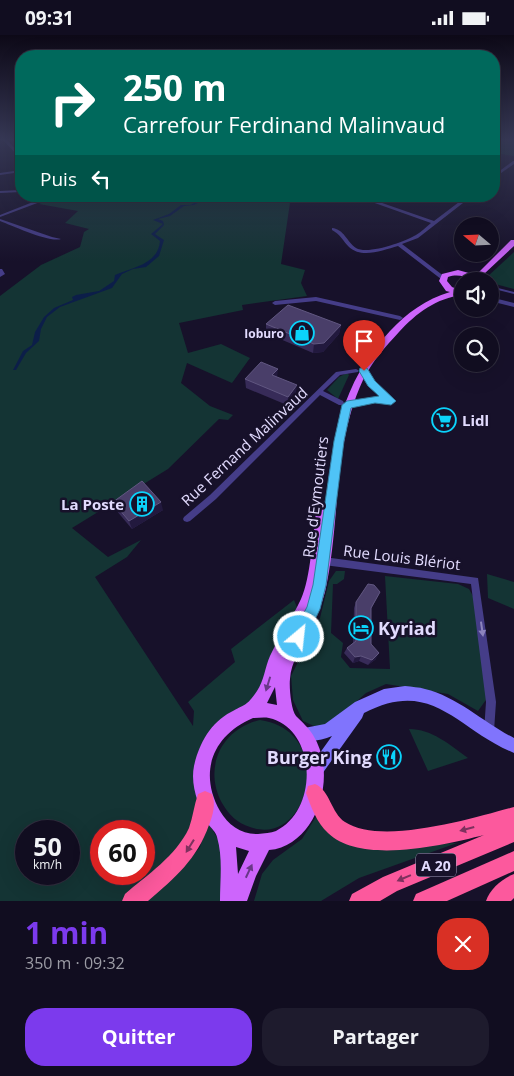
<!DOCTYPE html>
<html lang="fr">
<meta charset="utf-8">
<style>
body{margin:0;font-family:"Open Sans",sans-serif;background:#1e1b2d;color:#f1f3f6;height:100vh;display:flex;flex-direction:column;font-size:19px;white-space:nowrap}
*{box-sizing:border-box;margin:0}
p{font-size:16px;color:#9c9ca5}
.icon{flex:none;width:28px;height:28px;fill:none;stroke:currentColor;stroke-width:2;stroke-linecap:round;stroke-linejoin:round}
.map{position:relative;height:866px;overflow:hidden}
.side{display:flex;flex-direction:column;background:#110d20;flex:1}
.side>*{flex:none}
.top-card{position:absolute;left:15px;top:15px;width:485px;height:152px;border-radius:20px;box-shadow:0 5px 20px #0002,0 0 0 1px #302d3e;background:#00695c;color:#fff;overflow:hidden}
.needle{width:32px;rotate:289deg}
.buttons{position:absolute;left:454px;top:182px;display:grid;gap:10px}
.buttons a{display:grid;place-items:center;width:45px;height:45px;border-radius:50%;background:#110d20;box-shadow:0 5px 20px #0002,0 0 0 1px #302d3e;font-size:25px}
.speed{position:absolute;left:15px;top:785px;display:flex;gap:10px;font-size:25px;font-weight:700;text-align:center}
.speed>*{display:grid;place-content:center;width:65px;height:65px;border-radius:50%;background:#110d20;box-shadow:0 5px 20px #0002,0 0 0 1px #302d3e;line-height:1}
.speed small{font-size:12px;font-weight:400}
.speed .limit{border:8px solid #d22;background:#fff;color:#111}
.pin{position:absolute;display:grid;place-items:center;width:42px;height:42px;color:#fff;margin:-51px -21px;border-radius:50% 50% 50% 0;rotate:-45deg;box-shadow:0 0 5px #0007}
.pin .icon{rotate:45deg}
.me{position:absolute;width:55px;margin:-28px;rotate:28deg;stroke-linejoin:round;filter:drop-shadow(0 0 4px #0008)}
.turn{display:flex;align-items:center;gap:18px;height:105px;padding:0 25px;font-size:22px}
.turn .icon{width:65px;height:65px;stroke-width:2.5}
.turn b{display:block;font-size:35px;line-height:42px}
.then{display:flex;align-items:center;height:48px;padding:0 25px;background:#0003;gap:10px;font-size:19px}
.round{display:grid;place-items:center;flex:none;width:52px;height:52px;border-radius:20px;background:#1e1b2d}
.overview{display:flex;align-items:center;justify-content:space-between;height:85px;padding:0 25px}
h1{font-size:30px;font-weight:700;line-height:38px;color:#7c3aed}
.button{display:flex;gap:10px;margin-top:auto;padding:10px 25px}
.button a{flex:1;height:58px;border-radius:20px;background:#7c3aed;color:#fff;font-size:20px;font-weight:700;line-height:58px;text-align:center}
.button a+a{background:#1e1b2d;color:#f1f3f6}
.status{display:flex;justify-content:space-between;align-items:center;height:35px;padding:0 25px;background:#110d20;direction:ltr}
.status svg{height:14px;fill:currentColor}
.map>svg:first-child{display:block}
.green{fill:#143434;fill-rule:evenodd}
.water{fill:#0c1e49}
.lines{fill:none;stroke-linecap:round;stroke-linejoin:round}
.street{fill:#453d88;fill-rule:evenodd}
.secondary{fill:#8074fd;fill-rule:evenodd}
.primary{fill:#cd65fc;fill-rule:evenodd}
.highway{fill:#fc599d;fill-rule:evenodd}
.wall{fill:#372b58}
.shaded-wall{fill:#22193e}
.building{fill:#493e69;stroke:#615781}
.oneway{fill:#8c84bd}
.oneway2{fill:#693788}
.oneway3{fill:#7e315e}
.route{fill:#4fc3f7;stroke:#337fa1}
.labels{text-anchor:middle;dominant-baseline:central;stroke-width:5;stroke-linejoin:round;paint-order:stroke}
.far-poi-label{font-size:12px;font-weight:bold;fill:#e2dbfe;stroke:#17112a;text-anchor:end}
.shield{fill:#17112a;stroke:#a59ebe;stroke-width:1}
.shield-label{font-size:14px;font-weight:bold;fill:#e2dbfe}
.poi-label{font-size:15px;font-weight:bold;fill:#e2dbfe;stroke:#17112a;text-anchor:start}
.street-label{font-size:15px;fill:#e2dbfe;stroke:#17112a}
.near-poi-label{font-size:18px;font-weight:bold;fill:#e2dbfe;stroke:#17112a;text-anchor:start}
</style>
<div class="status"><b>09:31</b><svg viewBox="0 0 49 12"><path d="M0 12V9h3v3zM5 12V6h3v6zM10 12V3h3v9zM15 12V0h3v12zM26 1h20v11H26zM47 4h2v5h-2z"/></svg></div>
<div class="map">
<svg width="514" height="866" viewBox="0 0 514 866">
<rect width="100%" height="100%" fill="#17112a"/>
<g class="green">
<polygon points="494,105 514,105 514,121 494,118"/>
<path d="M57,161H291L281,229L305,235L301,248L307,261L242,270L243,275L179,288L188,318L221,309L250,323L232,348L187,328L181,348L210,371L233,380L228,385L219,384L168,434L72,493L108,522L141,505L127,522L95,542L193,691L194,676L188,667L235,627L231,614L294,565L298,575L254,667L230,678L213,691L198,718L199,777L188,809L122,866H0V261L41,230L80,212L84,197L89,194L65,188L78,176L39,169ZM26,796H69V839H26ZM101,796H144V839H101Z"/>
<polygon points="514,217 514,254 484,246 487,242"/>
<polygon points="347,338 349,340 338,364 327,355 339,342"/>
<polygon points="336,536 345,536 344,544 337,549 333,549 331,598 343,608 341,622 350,633 390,634 385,541 458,549 469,554 474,563 488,662 478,676 448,659 386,649 366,658 331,689 316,692 303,686 293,665 291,641 320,583 329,546"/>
<polygon points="487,539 514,547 514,574 488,563"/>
<path d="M260,685C338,696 309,814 250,792C237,788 229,780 222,768C203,733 221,694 260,685Z"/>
<path d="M409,694C432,694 450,710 468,723L428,736Z"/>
<polygon points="319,777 371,811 457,808 359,843 321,866 254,866 262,839 273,825 302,804"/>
<polygon points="208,787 226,818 223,866 143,866 185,830 200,812"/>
</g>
<path class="water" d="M210,161L215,167L202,166L194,170L184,171L170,181L158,184L163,186L164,190L155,199L164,205L159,221L146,232L133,234L122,239L112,253L60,272L47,282L41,294L39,306L26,318L16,335H13L23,316L32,310L35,297L44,282L54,273L73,265L72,262L76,260L99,256L114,246L115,240C134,232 158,229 160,206L151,199L163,189L153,185L169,179L181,170H190L201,165L212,166Z"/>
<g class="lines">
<g class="street">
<polygon points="3,105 7,105 21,120 21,123 20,123"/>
<polygon points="513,126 514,126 514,129 494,143 494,140"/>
<polygon points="21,135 21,137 0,140 0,138"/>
<polygon points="21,155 21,157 0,158 0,156"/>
<polygon points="41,161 45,161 40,167 0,182 0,180 38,165"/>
<path d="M355,161H362L434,186L467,161H472L418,203L402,209L445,242V244H441L398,211C383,215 362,224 349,212C343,206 340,199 332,195V193C344,194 347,207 356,213C368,220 404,207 416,200C421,197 426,192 431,188Z"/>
<path d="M0,184L52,202L61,204C50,208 13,191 0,186Z"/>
<polygon points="0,234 2,234 5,239 0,242"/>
<polygon points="490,251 514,257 514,259 490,253"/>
<polygon points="316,262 400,281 403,283 400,285 316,266 275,270 272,268 275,266"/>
<polygon points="490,262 514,268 514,272 490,266"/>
<polygon points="364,331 367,333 368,340 393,364 394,366 393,368 390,368 375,366 347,372 345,372 344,370 347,368 375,362 383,363 363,342 361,333"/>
<polygon points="356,334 358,335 358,337 340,340 323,356 343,366 344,368 343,370 339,370 320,360 216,464 190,486 187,487 184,486 183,484 184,482 210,460 336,337"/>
<polygon points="324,522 478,543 496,667 494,696 492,699 489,701 486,699 484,696 486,667 471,549 324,530 321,529 320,526 321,523"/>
</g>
<path class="secondary" d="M405,651C412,652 419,652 425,654C458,662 484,688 514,703V718C456,694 433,642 364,678L362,683L322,739L317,741L312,739L310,734L312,729L332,701C322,705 310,708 299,704L297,699L299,694L325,689L355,667L384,654Z"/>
<path class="primary" d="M511,205H514V211L484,239L482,244L484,246C471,246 462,237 448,242L447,246L452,252L462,256V260C437,263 416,278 399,297C385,312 372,327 363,345C332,411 341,487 325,557C321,571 316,585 309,599C301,613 291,627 290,644C289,652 291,675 296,681C302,687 309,693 313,700C330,727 326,765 309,790C300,803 286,814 269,815L256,841L247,866H220C220,845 223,822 217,802C216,797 211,793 208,789C199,772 190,751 194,731C199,709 210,688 231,677C245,669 247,671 257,656C264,646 265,632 270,621C279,601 292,584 301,564C311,542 312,503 316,478L318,474H325C333,405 340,349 390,296C407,278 426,264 450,257L446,256L439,246L442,239L458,235L476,240ZM275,652L277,670L267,668ZM253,683C258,683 264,682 269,683C317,694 319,775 276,796C271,798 264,798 258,799C242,800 228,790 220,776C198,737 213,700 253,683ZM236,812L249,816L238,839Z"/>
<g class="highway">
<path d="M315,749C330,755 331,778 345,787C381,811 474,783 514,772V807L397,856L380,866H349L352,859L383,842L484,800C444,810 361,830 328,798C317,788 311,772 306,758L308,751Z"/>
<path d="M205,756L212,759C216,769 213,780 209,790C197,824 175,843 148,866H122L125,859C147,840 176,821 189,793C193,782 194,770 198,759Z"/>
<polygon points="514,816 514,836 447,866 413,866 416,859"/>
<path d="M514,839V863L511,866H486C490,854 502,844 514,839Z"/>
</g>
</g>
<g class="wall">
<polygon points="266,289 341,290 339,299 323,317 313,318 266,298"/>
<polygon points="277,342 296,359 287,370 246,353 245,344"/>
<polygon points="113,467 163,475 132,494 116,475"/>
<polygon points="380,557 371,574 371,609 376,624 368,630 359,626 353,628 344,618 347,613 353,608 354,573 356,567"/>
</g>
<g class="shaded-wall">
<polygon points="341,290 339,299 323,317 313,318 314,309"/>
<polygon points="278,334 277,343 272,340"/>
<polygon points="297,350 296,359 287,370 288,362"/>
<polygon points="161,467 163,475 132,494 129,486"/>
<polygon points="379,618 376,624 368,630 372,625"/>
<polygon points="361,621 359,626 353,628 355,622"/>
</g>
<g class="building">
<polygon points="288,270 341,290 324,308 314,309 266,289"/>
<polygon points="261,327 278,334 272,340 297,350 288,362 245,344"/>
<polygon points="142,446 161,467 129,486 113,467"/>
<polygon points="368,549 374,550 380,557 371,573 371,609 379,618 372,625 361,621 355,622 347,613 356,606 356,567"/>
</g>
<defs><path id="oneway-solid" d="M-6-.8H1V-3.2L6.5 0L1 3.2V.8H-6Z" transform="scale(1.25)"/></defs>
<use class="oneway" href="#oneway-solid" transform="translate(482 594) rotate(82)"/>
<g class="oneway2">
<use href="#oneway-solid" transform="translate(268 649) rotate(107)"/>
<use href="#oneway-solid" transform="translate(249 836) rotate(-65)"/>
</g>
<g class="oneway3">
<use href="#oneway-solid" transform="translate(467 794) rotate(165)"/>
<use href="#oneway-solid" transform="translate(190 811) rotate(122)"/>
<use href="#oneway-solid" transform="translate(404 843) rotate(157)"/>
</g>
<linearGradient id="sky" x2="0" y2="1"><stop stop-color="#0d0917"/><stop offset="0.46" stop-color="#363855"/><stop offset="1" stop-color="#363855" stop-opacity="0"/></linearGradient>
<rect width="514" height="226" fill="url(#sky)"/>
<polygon class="route" points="360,333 367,333 375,346 396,366 391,370 375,368 351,373 344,406 326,550 320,574 304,608 299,610 294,608 291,602 307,572 313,550 334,406 342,370 347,366 379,361 368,351 359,336"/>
<defs>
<g id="shop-ring" transform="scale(1.25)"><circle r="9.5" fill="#17112a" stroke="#0bd3fb" stroke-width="1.5"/><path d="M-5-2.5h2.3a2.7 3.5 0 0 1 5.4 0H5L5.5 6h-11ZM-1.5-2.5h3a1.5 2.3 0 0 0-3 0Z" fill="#0bd3fb"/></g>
<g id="supermarket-ring" transform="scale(1.25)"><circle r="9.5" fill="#17112a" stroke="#0bd3fb" stroke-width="1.5"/><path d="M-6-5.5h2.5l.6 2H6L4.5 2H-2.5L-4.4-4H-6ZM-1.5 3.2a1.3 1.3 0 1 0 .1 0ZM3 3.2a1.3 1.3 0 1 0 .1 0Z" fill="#0bd3fb"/></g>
<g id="building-ring" transform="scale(1.25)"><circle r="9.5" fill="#17112a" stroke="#0bd3fb" stroke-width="1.5"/><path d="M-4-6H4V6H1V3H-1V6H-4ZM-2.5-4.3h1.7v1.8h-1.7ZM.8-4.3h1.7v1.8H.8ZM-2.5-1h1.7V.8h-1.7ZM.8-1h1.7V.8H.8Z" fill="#0bd3fb"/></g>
<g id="hotel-ring" transform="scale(1.25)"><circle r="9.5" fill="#17112a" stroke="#0bd3fb" stroke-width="1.5"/><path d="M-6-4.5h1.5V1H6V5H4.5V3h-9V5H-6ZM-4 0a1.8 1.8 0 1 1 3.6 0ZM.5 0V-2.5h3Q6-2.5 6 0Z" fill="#0bd3fb"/></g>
<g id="restaurant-ring" transform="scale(1.25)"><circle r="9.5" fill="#17112a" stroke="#0bd3fb" stroke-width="1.5"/><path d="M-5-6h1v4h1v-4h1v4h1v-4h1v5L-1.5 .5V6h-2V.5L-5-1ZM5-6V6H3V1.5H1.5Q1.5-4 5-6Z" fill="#0bd3fb"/></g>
</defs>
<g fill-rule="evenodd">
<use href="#shop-ring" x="302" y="298"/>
<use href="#supermarket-ring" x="444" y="385"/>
<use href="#building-ring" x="142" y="469"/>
<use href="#hotel-ring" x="361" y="593"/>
<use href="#restaurant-ring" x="389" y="722"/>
</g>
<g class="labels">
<g class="far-poi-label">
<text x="284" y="298">Ioburo</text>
</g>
<rect class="shield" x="416" y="818.5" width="40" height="23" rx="4"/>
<g class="shield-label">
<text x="436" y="830">A 20</text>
</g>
<g class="poi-label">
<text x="462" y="385">Lidl</text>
<text x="124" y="469" text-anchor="end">La Poste</text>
</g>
<g class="street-label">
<text transform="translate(244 411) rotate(-43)">Rue Fernand Malinvaud</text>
<text transform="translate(315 462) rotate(-83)">Rue d'Eymoutiers</text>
<text transform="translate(402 522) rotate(7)">Rue Louis Blériot</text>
</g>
<g class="near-poi-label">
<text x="378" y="593">Kyriad</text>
<text x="372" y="722" text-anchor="end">Burger King</text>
</g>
</g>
</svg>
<div class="buttons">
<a><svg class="needle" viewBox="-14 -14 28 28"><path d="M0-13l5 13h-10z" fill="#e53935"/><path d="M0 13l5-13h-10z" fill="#9c9ca5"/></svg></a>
<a><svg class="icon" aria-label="sound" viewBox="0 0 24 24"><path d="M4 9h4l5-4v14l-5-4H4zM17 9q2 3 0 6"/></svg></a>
<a><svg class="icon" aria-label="search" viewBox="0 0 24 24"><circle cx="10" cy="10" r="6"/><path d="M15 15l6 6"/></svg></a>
</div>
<div class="speed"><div>50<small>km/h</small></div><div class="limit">60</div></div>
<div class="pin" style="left:364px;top:336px;background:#d93025"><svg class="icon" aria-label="arrive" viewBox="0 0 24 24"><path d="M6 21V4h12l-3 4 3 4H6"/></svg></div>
<svg class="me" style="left:299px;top:602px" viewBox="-20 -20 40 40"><circle r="17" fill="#4fc3f7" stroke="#fff" stroke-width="3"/><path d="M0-11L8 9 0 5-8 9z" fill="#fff"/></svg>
<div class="top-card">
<div class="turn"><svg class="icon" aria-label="right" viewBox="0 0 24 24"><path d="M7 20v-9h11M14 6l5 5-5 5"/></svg><div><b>250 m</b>Carrefour Ferdinand Malinvaud</div></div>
<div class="then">Puis<svg class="icon" aria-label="left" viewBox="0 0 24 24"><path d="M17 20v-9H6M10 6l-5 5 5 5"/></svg></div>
</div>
</div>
<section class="side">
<div class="overview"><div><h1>1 min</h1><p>350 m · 09:32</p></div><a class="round" style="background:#d93025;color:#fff"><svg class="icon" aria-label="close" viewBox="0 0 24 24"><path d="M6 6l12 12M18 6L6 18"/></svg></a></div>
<div class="button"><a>Quitter</a><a>Partager</a></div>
</section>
